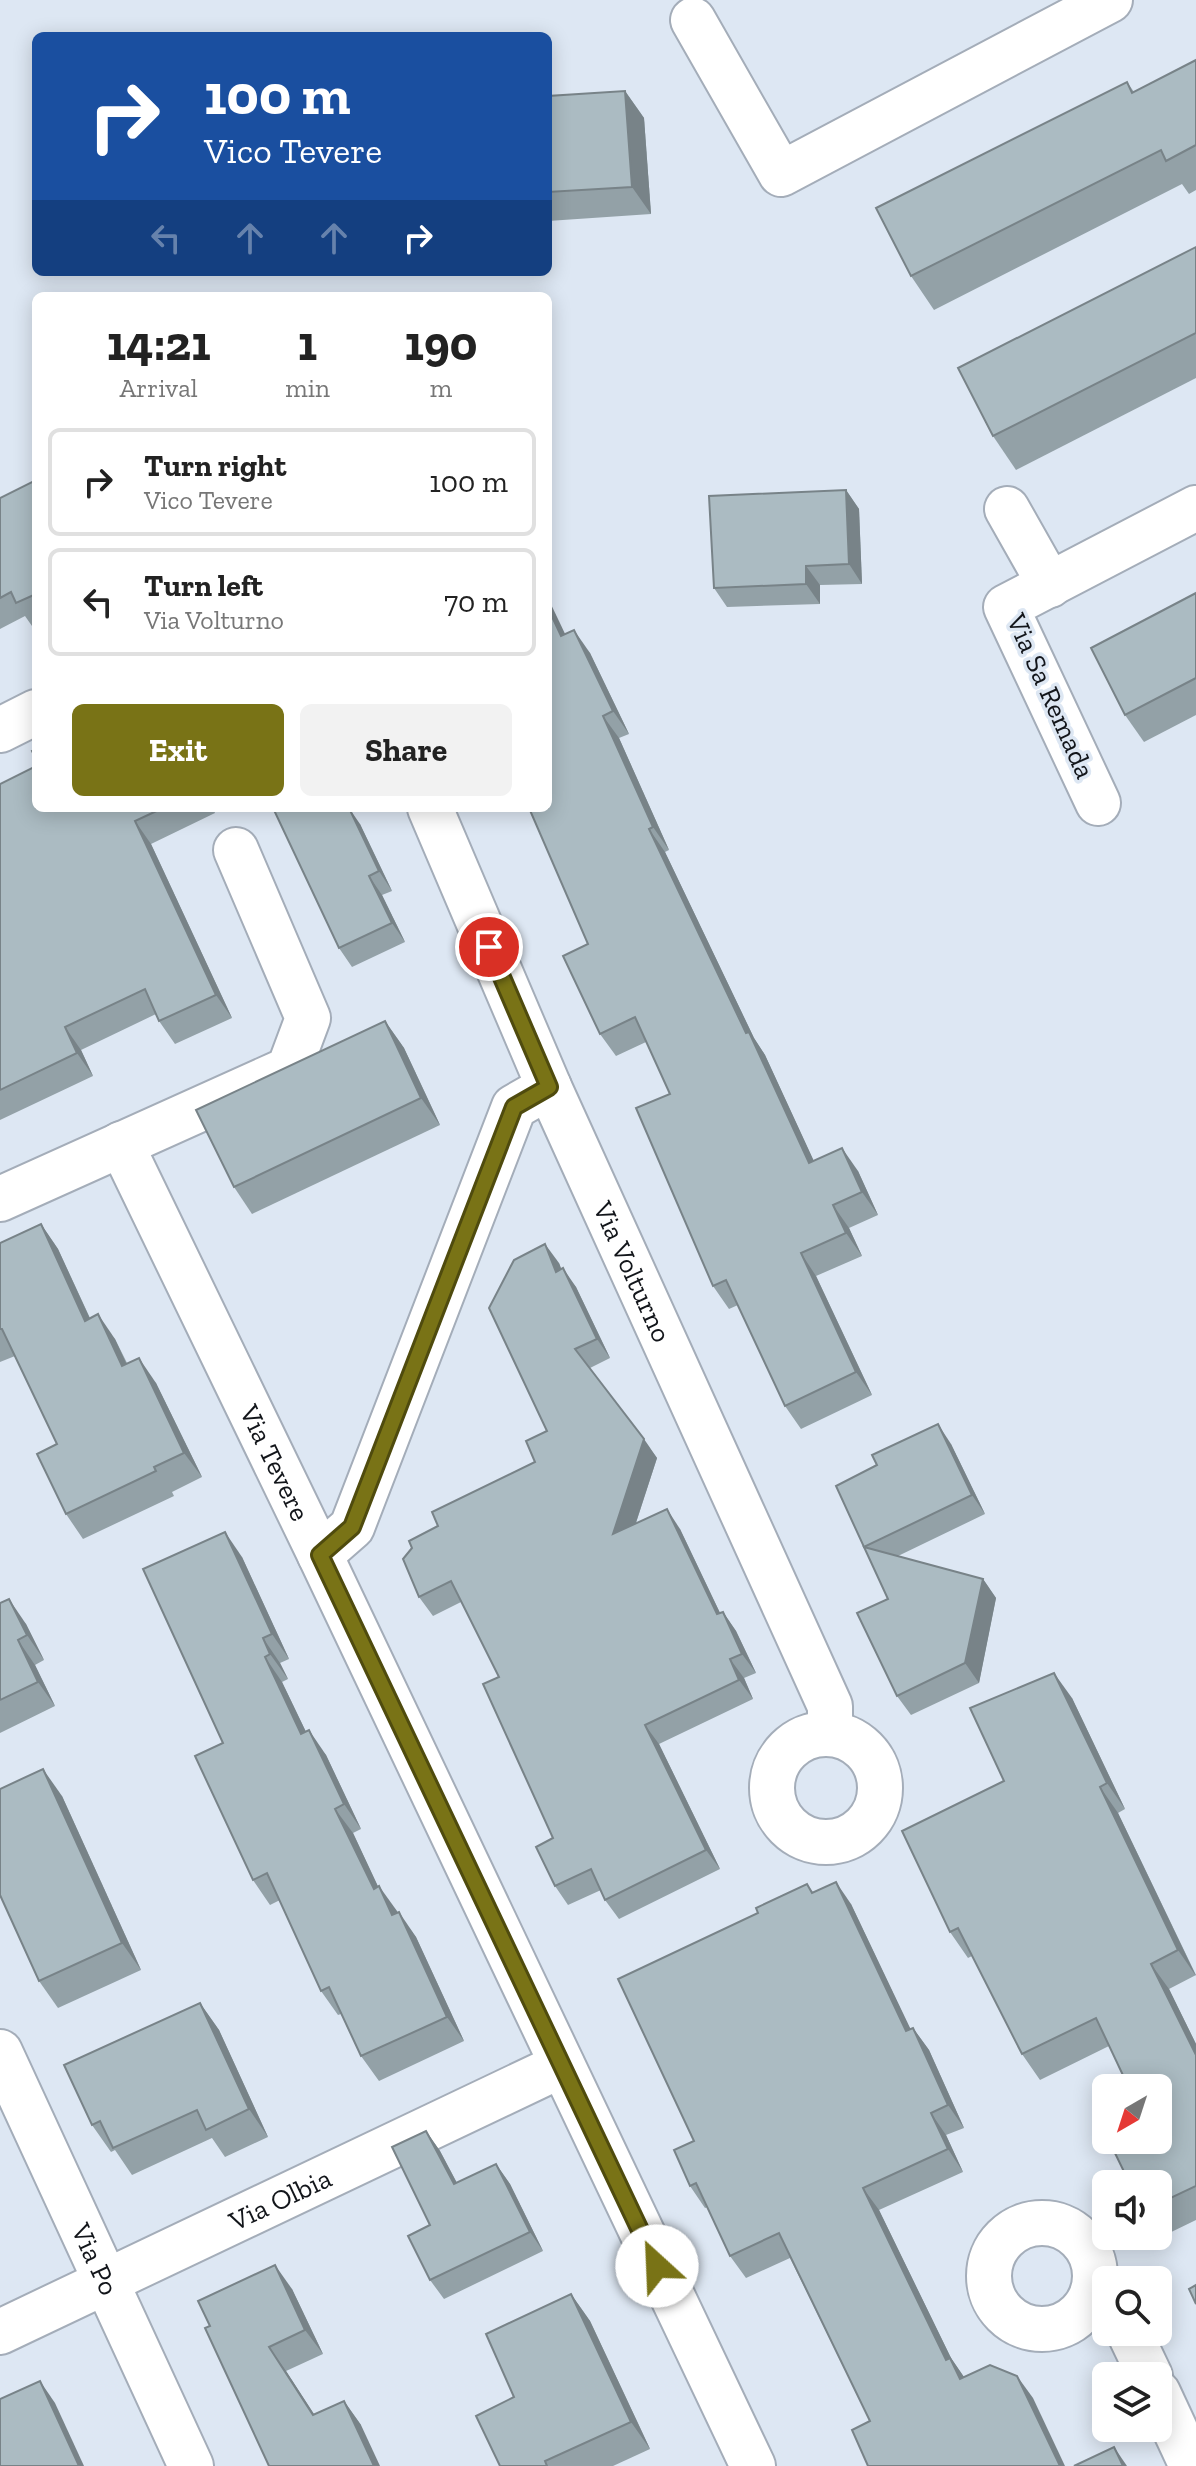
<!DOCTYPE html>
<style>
body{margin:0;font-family:"Zilla Slab",serif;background:#f2f2f2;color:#222;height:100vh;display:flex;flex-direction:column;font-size:30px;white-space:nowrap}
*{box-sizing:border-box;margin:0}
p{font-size:26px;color:#767676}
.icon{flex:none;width:44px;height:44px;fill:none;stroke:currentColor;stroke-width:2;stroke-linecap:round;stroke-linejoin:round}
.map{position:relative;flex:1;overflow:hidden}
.sheet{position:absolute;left:32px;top:292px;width:520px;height:520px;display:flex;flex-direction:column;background:#fff;border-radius:12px;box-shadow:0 4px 20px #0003}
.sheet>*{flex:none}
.guide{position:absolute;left:32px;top:32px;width:520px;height:244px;border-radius:12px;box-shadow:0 4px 20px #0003;background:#1a4fa0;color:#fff;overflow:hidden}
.needle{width:52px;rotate:219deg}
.controls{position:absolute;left:1092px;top:2074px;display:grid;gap:16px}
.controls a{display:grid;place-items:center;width:80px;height:80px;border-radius:12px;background:#fff;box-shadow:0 4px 20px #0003;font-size:40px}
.pin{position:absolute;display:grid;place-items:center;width:68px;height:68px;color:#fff;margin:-34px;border:4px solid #fff;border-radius:50%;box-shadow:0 2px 8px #0007}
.me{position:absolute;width:88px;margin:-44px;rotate:335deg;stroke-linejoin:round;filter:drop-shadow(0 0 6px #0008)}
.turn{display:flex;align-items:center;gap:28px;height:168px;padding:0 40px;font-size:36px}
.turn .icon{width:104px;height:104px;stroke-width:2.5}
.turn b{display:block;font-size:56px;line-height:68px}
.lanes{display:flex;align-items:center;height:76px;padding:0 40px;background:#0003;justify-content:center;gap:40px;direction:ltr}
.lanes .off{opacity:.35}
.eta{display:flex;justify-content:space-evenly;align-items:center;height:136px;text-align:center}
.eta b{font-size:48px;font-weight:700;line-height:56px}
.primary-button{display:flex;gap:16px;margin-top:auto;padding:16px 40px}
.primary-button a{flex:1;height:92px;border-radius:12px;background:#797316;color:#fff;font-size:32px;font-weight:700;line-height:92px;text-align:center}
.primary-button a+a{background:#f2f2f2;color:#222}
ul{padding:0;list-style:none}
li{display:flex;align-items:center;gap:24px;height:108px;margin:0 16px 12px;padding:0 24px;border:4px solid #e0e0e0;border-radius:12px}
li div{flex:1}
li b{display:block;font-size:30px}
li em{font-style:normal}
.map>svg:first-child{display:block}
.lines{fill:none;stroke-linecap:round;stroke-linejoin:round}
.minor-casing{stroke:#a4adb9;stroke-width:48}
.minor{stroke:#fff;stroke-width:44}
.wall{fill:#93a1a7}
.shaded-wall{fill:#788388}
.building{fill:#abbbc2;stroke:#788388;stroke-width:2}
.route-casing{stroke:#4f4b0e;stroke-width:20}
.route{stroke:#797316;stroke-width:14}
.labels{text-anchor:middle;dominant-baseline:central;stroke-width:7;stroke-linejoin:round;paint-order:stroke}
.street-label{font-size:28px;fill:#12151a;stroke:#dde7f3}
</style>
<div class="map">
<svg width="1196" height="2466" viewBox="0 0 1196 2466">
<rect width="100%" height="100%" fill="#dde7f3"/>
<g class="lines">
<g class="minor-casing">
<g id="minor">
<polyline points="693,20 781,174 1110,0"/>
<polyline points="1007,509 1050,585"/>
<polyline points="0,730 36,712"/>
<polyline points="1098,803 1006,607 1196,508"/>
<path id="s1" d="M430,808L549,1087L830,1706V1734"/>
<path id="s2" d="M121,1144L320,1555L753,2466"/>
<polyline points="0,1199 289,1069 308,1018 236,850"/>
<polyline points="320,1555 352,1527 514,1107 549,1087"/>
<circle cx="826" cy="1788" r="54"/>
<path id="s3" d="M0,2052L191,2466"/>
<circle cx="1042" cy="2276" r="53"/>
<path id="s4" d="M0,2332L562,2065"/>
<polyline points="1129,2332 1150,2376"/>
<polyline points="1158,2393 1192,2466"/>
</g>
</g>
<use href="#minor" class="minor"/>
</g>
<g class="wall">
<polygon points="1196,60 1196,190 1189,194 1182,184 934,310 911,276 1127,82 1134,92"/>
<polygon points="625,91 644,118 651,214 548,221 548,96"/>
<polygon points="1196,247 1196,378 1016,470 993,436"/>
<polygon points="36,480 36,624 32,626 25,616 0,629 0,498"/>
<polygon points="846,490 859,509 862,584 820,585 820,604 727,607 714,588"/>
<polygon points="1196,593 1196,715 1144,742 1125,715"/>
<polygon points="566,634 590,653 629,734 619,738 669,850 665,852 754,1038 765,1055 813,1160 858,1171 878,1215 849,1228 862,1256 816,1276 872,1395 801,1429 785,1406 738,1305 729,1309 713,1286 670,1094 646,1042 616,1056 600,1034 588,944"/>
<polygon points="0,784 36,808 213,808 215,813 151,844 232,1018 175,1044 159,1021 156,1014 81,1050 93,1076 0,1120"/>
<polygon points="360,824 392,891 382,895 405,942 352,967 339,948"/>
<polygon points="385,1021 404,1048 440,1125 252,1214 234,1187"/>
<polygon points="41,1224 58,1249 90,1318 115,1339 127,1363 156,1383 202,1477 172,1492 174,1496 83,1539 66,1514 57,1444 15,1356 0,1362 0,1243"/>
<polygon points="559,1263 561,1269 576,1287 610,1358 590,1368 657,1458 636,1523 680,1529 720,1613 723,1612 736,1631 756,1673 744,1678 753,1699 659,1744 720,1869 619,1919 605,1900 601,1890 568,1905 555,1886 553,1838 499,1677 461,1602 433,1616 419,1597 438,1526 535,1462 547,1431"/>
<polygon points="951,1444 985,1514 898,1556 983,1579 996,1598 979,1683 911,1715 897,1696 888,1599 836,1486 877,1465"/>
<polygon points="242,1557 289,1659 280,1663 288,1679 282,1682 306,1732 326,1755 361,1829 353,1833 378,1887 416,1937 464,2041 379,2081 361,2056 341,2014 338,2015 321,1991 280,1900 270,1905 253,1880 223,1743"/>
<polygon points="0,1603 26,1624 44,1660 35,1665 55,1706 0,1733"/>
<polygon points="1072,1698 1125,1809 1118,1813 1196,1975 1169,1989 1196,2044 1196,2220 1161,2237 1158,2233 1158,2140 1109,2046 1040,2080 1022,2054 972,1956 968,1958 950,1932 1004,1781"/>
<polygon points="62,1796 141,1970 58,2008 39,1981"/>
<polygon points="807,1884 813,1892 851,1904 910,2029 913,2028 929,2050 964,2128 946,2135 963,2172 879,2210 951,2358 964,2377 1033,2398 870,2421 790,2258 746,2278 730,2256 708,2207 705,2208 690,2186 694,2141 758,1913"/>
<polygon points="200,2003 219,2030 268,2137 225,2157 212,2138 132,2175 115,2150 111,2152 92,2125"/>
<polygon points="426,2131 440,2151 457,2183 496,2164 510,2184 543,2251 444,2299 430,2280 430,2225"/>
<polygon points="292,2289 323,2354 286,2371 314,2414 344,2401 361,2425 269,2466 210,2326"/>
<polygon points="571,2294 590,2321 650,2449 613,2466 500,2466 514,2397"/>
</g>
<g class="shaded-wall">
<polygon points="625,91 644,118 651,214 632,187"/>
<polygon points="846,490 859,509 862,584 849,564"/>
<polygon points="806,566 820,585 820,604 806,584"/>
<polygon points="548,598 577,659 561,636 548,608"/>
<polygon points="574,630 590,653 629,734 613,711"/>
<polygon points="603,716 619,738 669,850 653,827"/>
<polygon points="349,808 360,824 392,891 379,871"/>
<polygon points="135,821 151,844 232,1018 216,995"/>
<polygon points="649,829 665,852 754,1038 765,1055 825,1185 809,1163"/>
<polygon points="369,876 382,895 405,942 392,923"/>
<polygon points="385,1021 404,1048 440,1125 421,1098"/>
<polygon points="65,1027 81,1050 93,1076 77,1053"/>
<polygon points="842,1148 858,1171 878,1215 862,1192"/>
<polygon points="833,1205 849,1228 862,1256 846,1233"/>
<polygon points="41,1224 58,1249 102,1345 85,1321"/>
<polygon points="545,1244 559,1263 570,1291 556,1272"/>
<polygon points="801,1253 816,1276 872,1395 856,1372"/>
<polygon points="563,1268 576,1287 610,1358 597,1339"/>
<polygon points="98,1314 115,1339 139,1391 122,1366"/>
<polygon points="139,1358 156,1383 202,1477 184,1453"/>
<polygon points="938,1424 951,1444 985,1514 972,1495"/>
<polygon points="644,1439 657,1458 626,1553 613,1534"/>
<polygon points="667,1509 680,1529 730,1634 717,1614"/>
<polygon points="225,1532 242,1557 289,1659 272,1634"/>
<polygon points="983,1579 996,1598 979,1683 965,1663"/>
<polygon points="9,1599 26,1624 44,1660 27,1635"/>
<polygon points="723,1612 736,1631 756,1673 742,1654"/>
<polygon points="263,1638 280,1663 288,1679 270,1654"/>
<polygon points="18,1640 35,1665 55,1706 38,1682"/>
<polygon points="265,1657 282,1682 319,1759 301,1734"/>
<polygon points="730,1659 744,1678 753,1699 739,1680"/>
<polygon points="1054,1673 1072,1698 1125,1809 1107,1783"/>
<polygon points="645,1725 659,1744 720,1869 706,1850"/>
<polygon points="309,1730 326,1755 361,1829 344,1804"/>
<polygon points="43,1769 62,1796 141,1970 122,1943"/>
<polygon points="1100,1787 1118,1813 1196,1976 1178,1950"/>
<polygon points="335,1809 353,1833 391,1914 374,1889"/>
<polygon points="836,1882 851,1904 922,2053 906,2031"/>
<polygon points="379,1886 397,1911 410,1940 392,1915"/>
<polygon points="399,1912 416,1937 464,2041 447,2017"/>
<polygon points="1151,1964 1169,1989 1196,2044 1196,2055"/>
<polygon points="200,2003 219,2030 268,2137 249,2109"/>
<polygon points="913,2028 929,2050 964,2128 948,2105"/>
<polygon points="931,2113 946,2135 963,2172 948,2149"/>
<polygon points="426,2131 440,2151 468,2204 454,2184"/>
<polygon points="496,2164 510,2184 543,2251 530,2232"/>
<polygon points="863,2188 879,2210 951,2358 966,2380 976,2402 946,2360"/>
<polygon points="275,2265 292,2289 323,2354 305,2330"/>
<polygon points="571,2294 590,2321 650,2449 631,2422"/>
<polygon points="269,2347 286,2371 330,2439 313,2415"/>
<polygon points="1017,2376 1033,2398 1065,2466 1060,2466"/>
<polygon points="40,2381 55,2403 84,2466 79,2466"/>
<polygon points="344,2401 361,2425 380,2466 374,2466"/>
<polygon points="1114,2447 1127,2466 1123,2466"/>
</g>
<g class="building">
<polygon points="1196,60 1196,145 1166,161 1161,150 911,276 876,208 1127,82 1132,93"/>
<polygon points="625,91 632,187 548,192 548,96"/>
<polygon points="1196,247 1196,333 993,436 958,368"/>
<polygon points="36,480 36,594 16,603 11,592 0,598 0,498"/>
<polygon points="846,490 849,564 806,566 806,584 714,588 709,496"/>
<polygon points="1196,593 1196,678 1125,715 1091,648"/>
<polygon points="548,608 561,636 574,630 613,711 603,716 653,827 649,829 746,1033 749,1032 809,1163 842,1148 862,1192 833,1205 846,1233 801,1253 856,1372 785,1406 726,1280 713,1286 636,1108 670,1094 635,1017 600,1034 563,956 588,944 529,808 548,808"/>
<polygon points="36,749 36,759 32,751"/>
<polygon points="36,766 36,808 163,808 135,821 216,995 159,1021 145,989 65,1027 77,1053 0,1090 0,784"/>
<polygon points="273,808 336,808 336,810 340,808 349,808 379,871 369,876 392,923 339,948"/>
<polygon points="385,1021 421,1098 234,1187 196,1110"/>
<polygon points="41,1224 85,1321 98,1314 122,1366 139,1358 184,1453 154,1467 156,1471 66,1514 37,1454 57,1444 2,1329 0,1329 0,1243"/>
<polygon points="545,1244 556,1272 563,1268 597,1339 575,1349 644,1439 613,1534 667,1509 717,1614 723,1612 742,1654 730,1659 739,1680 645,1725 706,1850 605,1900 591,1869 555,1886 536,1847 553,1838 483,1684 499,1677 451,1581 419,1597 403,1559 412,1548 409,1541 438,1526 432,1512 535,1462 526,1441 547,1431 489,1308 514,1260"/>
<polygon points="938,1424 972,1495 864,1547 836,1486 877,1465 872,1455"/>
<polygon points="225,1532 272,1634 263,1638 270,1654 265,1657 301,1734 309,1730 344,1804 335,1809 374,1889 379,1886 392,1915 399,1912 447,2017 361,2056 329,1987 321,1991 267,1873 253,1880 195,1756 223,1743 143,1569"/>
<polygon points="864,1547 983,1579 965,1663 897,1696 857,1613 888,1599"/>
<polygon points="9,1599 27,1635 18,1640 38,1682 0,1700 0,1603"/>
<polygon points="1054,1673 1107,1783 1100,1787 1178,1950 1151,1964 1196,2055 1196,2186 1158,2204 1158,2184 1130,2184 1112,2147 1127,2140 1158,2140 1158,2088 1129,2088 1096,2018 1022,2054 958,1928 950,1932 902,1831 1004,1781 970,1708"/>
<polygon points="43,1769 122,1943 39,1981 0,1895 0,1789"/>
<polygon points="836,1882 906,2031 913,2028 948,2105 931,2113 948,2149 863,2188 946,2360 950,2358 960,2379 990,2365 1017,2376 1060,2466 868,2466 852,2430 870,2421 779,2233 730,2256 696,2183 690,2186 674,2150 694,2141 618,1979 758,1913 756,1908 807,1884 812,1893"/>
<polygon points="200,2003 249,2109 206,2130 197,2110 113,2148 100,2121 92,2125 64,2065"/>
<polygon points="426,2131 454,2184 496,2164 530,2232 430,2280 408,2236 430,2225 392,2147"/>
<polygon points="275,2265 305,2330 269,2347 313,2415 344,2401 374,2466 269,2466 205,2328 210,2326 198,2301"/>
<polygon points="1196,2285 1196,2304 1189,2289"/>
<polygon points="571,2294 631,2422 545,2461 547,2466 500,2466 476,2416 514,2397 486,2334"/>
<polygon points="40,2381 79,2466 0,2466 0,2399"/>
<polygon points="1114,2447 1123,2466 1074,2466"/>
</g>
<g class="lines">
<g class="route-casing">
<polyline id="route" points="489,947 549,1087 514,1107 352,1527 320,1555 657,2266"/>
</g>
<use href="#route" class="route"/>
</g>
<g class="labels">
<g class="street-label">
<text transform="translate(1051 696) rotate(66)">Via Sa Remada</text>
<text stroke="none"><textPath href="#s1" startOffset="506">Via Volturno</textPath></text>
<text stroke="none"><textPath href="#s2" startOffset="354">Via Tevere</textPath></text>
<text stroke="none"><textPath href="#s4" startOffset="310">Via Olbia</textPath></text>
<text stroke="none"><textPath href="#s3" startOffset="228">Via Po</textPath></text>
</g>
</g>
</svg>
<div class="controls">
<a><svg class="needle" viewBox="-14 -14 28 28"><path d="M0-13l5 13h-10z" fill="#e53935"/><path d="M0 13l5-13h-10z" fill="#767676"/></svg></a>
<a><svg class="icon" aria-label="sound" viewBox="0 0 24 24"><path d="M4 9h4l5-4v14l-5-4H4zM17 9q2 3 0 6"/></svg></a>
<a><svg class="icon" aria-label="search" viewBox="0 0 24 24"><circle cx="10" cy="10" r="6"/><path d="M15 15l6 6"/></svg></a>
<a><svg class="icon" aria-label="layers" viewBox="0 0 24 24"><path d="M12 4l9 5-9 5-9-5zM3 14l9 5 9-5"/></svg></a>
</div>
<div class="pin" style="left:489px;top:947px;background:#d93025"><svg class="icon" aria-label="arrive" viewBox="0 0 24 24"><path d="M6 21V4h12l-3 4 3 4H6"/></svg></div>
<svg class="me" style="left:657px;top:2266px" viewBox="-20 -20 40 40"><circle r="19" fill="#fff"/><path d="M0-13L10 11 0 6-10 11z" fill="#797316"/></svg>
<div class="guide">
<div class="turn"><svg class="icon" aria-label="right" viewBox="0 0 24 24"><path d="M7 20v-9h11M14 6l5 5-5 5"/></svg><div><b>100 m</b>Vico Tevere</div></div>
<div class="lanes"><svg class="icon off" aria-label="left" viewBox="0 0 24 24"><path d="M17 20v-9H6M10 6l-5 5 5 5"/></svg><svg class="icon off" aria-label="ahead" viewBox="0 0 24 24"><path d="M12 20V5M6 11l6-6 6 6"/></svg><svg class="icon off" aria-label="ahead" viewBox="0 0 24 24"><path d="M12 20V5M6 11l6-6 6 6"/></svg><svg class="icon" aria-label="right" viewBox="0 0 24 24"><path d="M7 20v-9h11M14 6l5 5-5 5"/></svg></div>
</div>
<section class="sheet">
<div class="eta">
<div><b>14:21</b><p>Arrival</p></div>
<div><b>1</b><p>min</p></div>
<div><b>190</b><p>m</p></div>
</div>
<ul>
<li><svg class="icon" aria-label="right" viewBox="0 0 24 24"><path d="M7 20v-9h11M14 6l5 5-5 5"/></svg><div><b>Turn right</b><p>Vico Tevere</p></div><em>100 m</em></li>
<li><svg class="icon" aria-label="left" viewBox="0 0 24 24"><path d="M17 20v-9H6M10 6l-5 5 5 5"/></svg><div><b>Turn left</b><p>Via Volturno</p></div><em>70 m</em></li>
</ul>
<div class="primary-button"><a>Exit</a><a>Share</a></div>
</section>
</div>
